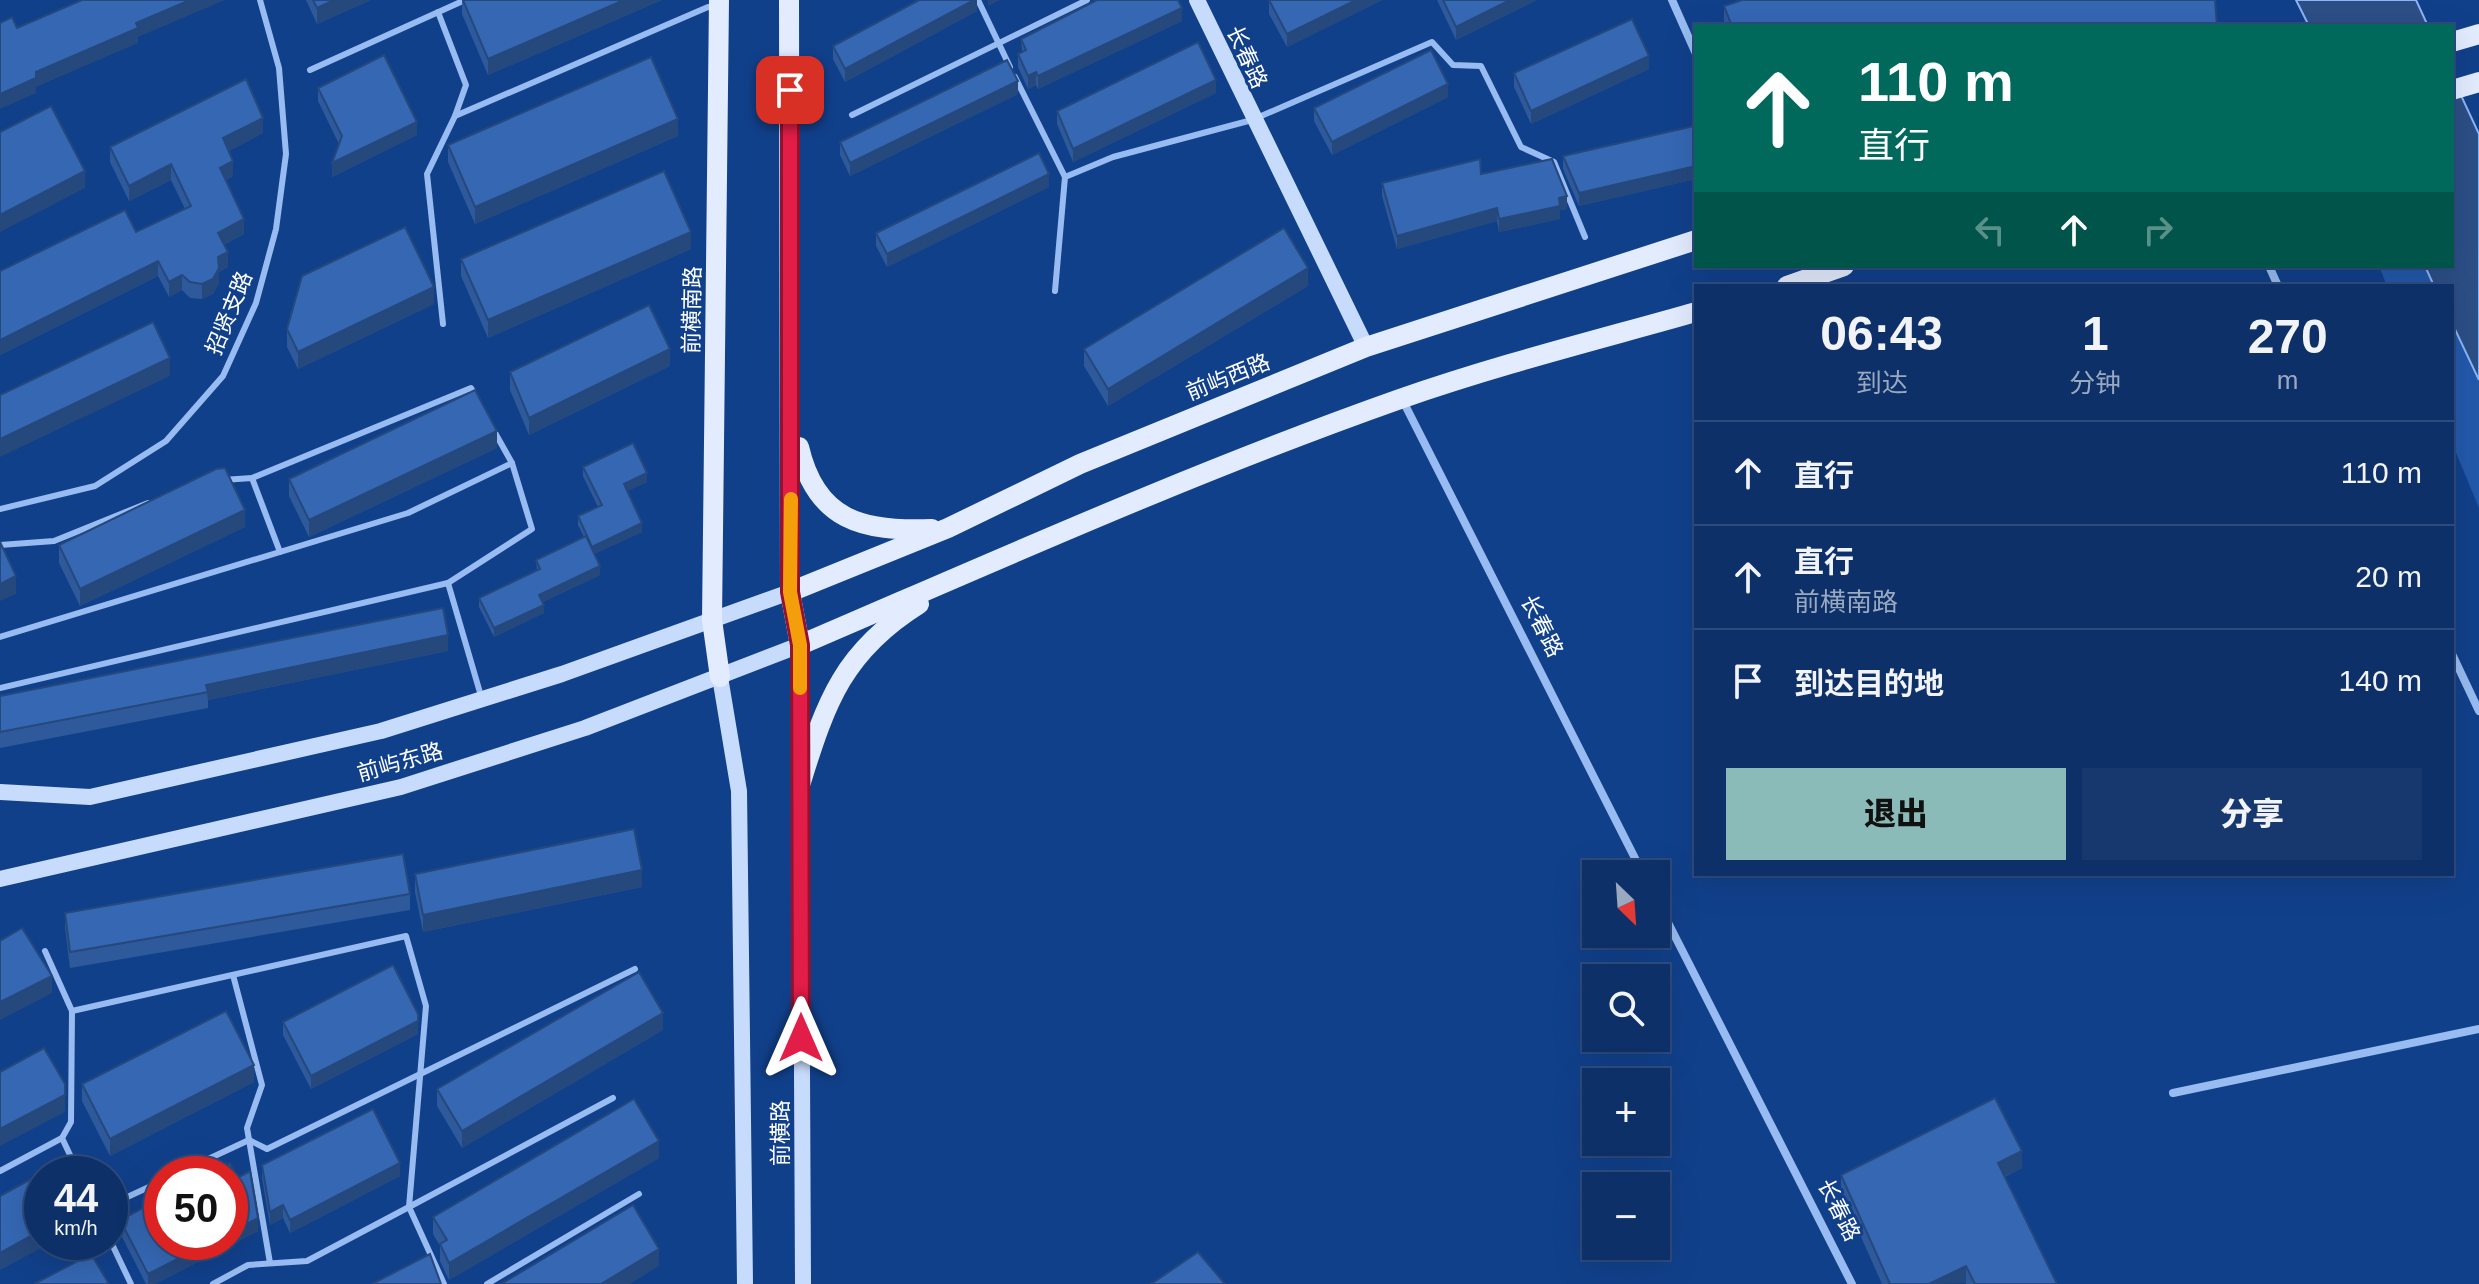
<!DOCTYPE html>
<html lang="zh">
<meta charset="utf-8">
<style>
body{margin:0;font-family:Arial,"Noto Sans SC",sans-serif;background:#16386e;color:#f1f3f6;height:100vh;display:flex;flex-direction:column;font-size:30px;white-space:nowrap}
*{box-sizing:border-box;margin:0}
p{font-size:26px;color:#9aa9c0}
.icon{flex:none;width:44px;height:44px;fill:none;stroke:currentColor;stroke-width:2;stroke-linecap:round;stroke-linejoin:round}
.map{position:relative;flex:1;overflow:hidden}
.panel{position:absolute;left:1694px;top:284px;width:760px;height:592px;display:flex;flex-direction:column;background:#0d3068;border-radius:0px;box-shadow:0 8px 32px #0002,0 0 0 2px #2d4b7c}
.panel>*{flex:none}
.hud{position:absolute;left:1694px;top:24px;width:760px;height:244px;border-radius:0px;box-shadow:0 8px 32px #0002,0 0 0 2px #2d4b7c;background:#00695c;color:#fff;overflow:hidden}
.needle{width:52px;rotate:155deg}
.fabs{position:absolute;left:1582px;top:860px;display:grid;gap:16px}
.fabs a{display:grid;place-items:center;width:88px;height:88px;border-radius:0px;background:#0d3068;box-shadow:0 8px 32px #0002,0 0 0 2px #2d4b7c;font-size:40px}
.speed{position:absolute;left:24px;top:1156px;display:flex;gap:16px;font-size:40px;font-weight:700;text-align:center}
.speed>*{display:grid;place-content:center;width:104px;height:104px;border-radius:50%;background:#0d3068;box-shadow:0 8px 32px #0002,0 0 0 2px #2d4b7c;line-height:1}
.speed small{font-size:20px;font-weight:400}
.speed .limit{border:12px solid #d22;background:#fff;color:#111}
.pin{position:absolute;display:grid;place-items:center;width:68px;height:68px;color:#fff;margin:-34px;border-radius:16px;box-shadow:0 4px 12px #0006}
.me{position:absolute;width:88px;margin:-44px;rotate:0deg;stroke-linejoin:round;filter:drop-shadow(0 0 6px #0008)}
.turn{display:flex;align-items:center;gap:28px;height:168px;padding:0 32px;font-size:36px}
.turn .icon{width:104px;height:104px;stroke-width:2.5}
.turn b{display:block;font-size:56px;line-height:68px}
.lanes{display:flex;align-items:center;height:76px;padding:0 32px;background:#0003;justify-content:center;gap:40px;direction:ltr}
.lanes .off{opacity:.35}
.eta{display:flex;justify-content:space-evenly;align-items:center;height:136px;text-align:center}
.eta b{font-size:48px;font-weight:800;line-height:56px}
.primary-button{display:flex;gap:16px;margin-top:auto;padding:16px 32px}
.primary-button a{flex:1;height:92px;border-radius:0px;background:#8bbbb9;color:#111;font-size:32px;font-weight:800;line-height:92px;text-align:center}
.primary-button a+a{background:#16386e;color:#f1f3f6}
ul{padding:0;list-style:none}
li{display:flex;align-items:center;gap:24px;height:104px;padding:0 32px;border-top:2px solid #2d4b7c}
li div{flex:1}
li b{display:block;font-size:30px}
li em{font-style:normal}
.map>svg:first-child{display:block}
.green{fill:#2359ab}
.water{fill:#2c4f87;stroke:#8ab6f5;stroke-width:2}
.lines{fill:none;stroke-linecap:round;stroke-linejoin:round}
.lane{stroke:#98bcf1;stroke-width:6}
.street{stroke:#98bcf1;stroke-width:8}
.secondary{stroke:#c7dbfc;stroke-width:16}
.primary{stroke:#e3ecff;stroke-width:20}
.wall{fill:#2e599a}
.shaded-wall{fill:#25487d}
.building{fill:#3567b3;stroke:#25487d;stroke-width:2}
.route-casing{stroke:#92132f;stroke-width:20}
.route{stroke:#e11d48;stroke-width:14}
.slow{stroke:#f59e0b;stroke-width:14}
.labels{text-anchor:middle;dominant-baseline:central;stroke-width:6;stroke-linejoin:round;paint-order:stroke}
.street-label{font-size:22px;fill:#fff;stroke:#11408b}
</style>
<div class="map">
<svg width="2479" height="1284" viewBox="0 0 2479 1284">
<rect width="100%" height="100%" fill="#11408b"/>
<g class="green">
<polygon points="2379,266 2425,266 2434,286 2387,286"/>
<polygon points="2452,323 2479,380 2479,508 2452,443"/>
</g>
<g class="water">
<polygon points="2296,0 2416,0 2428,26 2309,26"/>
<polygon points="2452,76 2479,134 2479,380 2452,323 2452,286 2434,286 2425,266 2452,266"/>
</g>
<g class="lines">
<g class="lane">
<polyline points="978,0 1010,67"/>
<polyline points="438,12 466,85 455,116"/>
<polyline points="310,70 465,0"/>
<polyline points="1015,77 1065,177"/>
<polyline points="852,115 1087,0"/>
<polyline points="1055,291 1065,177 1113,157 1252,120 1432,42 1453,65 1481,66 1521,147 1554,162 1585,237"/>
<polyline points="443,324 427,174 455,116 708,7 713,8"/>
<polyline points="494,431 512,463"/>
<polyline points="223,480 252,478"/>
<polyline points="0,509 95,486 166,441 223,376 256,303 276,229 286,154 279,68 260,0"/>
<polyline points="0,545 54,541 148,503"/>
<polyline points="280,552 252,478 471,388 476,397"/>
<polyline points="448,583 481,696"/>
<polyline points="0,637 408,513 512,463 532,529 448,583 0,688"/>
<polyline points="45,951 72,1011 71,1122 62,1138"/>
<polyline points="233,975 262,1085 247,1128 270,1263"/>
<polyline points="72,1011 406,936 426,1006 409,1207"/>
<polyline points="0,1171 62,1138 79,1174"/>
<polyline points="176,1174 249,1140 267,1149 635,969"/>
<polyline points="110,1205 162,1181"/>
<polyline points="409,1207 613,1098"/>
<polyline points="110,1240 131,1284"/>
<polyline points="213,1284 248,1265 307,1261 409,1207 444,1284"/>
<polyline points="487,1284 639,1194"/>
</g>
<g class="street">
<polyline points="1672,0 1696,54"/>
<polyline points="2269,266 2278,286"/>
<polyline points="1402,399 1643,874"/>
<polyline points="2452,654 2479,711"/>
<polyline points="1656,899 1852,1284"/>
<polyline points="2173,1093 2479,1029"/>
</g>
<g class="secondary">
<polyline points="1197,0 1366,347"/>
<polyline points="720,677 739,791 745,1284"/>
<polyline points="0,792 90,797 381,731 562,674 790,592"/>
<polyline points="0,879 401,787 585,728 800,645 803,1284"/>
</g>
<g class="primary">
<polyline points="719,0 712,620 720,677"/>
<path d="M789,0L790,592L800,645C998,560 1196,471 1400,399C1497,365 1597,340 1696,312"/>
<polyline points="2452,42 2479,34"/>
<polyline points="2452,90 2479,82"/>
<polyline points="1787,286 1844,266"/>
<path d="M799,447C816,521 863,532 932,529"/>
<polyline points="790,592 948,528 1080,464 1366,347 1696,240"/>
<path d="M801,782C826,701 844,651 919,604"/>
</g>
</g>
<g class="wall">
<polygon points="306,0 371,0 317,24"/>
<polygon points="462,0 662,0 488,75 462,14"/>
<polygon points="977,0 977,11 845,82 833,59 833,46"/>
<polygon points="1269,0 1382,0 1287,47 1269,14"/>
<polygon points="1437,0 1537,0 1456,40"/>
<polygon points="1724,6 2217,26 1725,26 1724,22"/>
<polygon points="1182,21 1038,89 1036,85 1028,89 1018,67 1018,54 1022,52 1021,39"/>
<polygon points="1649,69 1531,124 1514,87 1514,73"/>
<polygon points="318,88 417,135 332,177 339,144 318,101"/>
<polygon points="1216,93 1073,162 1057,124 1057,111"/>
<polygon points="1018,94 850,176 840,155 840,142"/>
<polygon points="1448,97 1332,155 1314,121 1314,108"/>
<polygon points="263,133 229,151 233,176 226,180 244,234 224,245 228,267 219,272 219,283 213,294 202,299 190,298 182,290 169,297 158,276 0,355 0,271 136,232 185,209 171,180 129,201 110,162 110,147"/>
<polygon points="1696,134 1696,179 1579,206 1563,169 1563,156"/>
<polygon points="678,136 475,224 448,162 448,145"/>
<polygon points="1481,174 1567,209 1560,210 1560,219 1499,232 1497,221 1397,249 1382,196 1382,183"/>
<polygon points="1049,187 887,267 876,246 876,233"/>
<polygon points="691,249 488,338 461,276 461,259"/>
<polygon points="1308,286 1108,406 1084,366 1084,349"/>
<polygon points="434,304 298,369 287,347 287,329"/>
<polygon points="670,366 529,435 510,390 510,372"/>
<polygon points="497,448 309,537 289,496 289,479"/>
<polygon points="583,467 647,482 627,491 642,532 594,554 600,575 543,602 544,613 494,637 479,607 479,598 537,571 536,560 584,537 578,525 578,516 598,507 583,476"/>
<polygon points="245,527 80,606 59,563 59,545"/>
<polygon points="448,651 208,700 208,708 0,748 0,696"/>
<polygon points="415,874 642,887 423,932 415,892"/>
<polygon points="410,894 410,910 70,968 65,928 65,913"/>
<polygon points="283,1022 418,1034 311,1089 283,1035"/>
<polygon points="663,1030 462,1148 437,1106 437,1089"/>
<polygon points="254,1082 110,1156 82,1101 82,1084"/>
<polygon points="659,1158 449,1280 440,1261 440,1246 433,1234 433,1217"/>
<polygon points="262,1165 400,1176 290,1233 283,1218 270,1225 262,1178"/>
<polygon points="2022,1168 2005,1177 2057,1284 1966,1284 1966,1283 1882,1284 1841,1192 1841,1175"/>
<polygon points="120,1220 258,1231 155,1284 146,1284 120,1233"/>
</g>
<g class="shaded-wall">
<polygon points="190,0 225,0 138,37 138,43 36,87 36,93 0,109 0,94 36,72 136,23"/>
<polygon points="334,0 371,0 317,24 317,8"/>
<polygon points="624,0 662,0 488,75 488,59"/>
<polygon points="974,0 977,0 977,11 845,82 845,69"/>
<polygon points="988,0 1000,0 988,6"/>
<polygon points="1356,0 1382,0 1287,47 1287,34"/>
<polygon points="1510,0 1537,0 1456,40 1456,27"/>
<polygon points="1182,8 1182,21 1038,89 1038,76"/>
<polygon points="1649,56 1649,69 1531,124 1531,111"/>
<polygon points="1036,72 1036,85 1028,89 1028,76"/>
<polygon points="1216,80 1216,93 1073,162 1073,149"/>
<polygon points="1018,81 1018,94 850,176 850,163"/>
<polygon points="1448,84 1448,97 1332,155 1332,142"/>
<polygon points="263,118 263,133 223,154 223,138"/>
<polygon points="678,119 678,136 475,224 475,207"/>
<polygon points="417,122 417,135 332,177 332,163"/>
<polygon points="233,161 233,176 220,183 220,168"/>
<polygon points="171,164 171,180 129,201 129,186"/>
<polygon points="1696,166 1696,179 1579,206 1579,193"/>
<polygon points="85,171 85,188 0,232 0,215"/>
<polygon points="1049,174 1049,187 887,267 887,254"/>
<polygon points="1567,196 1567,209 1560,210 1560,219 1499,232 1499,219"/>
<polygon points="1497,208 1497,221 1397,249 1397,236"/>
<polygon points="244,219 244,234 218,248 218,233"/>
<polygon points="691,232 691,249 488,338 488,320"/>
<polygon points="228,252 228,267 219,272 219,283 213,294 202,299 202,284 218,257"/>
<polygon points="158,261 158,276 0,355 0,340"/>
<polygon points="1308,268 1308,286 1108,406 1108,389"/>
<polygon points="182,275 182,290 169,297 169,282"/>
<polygon points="434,287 434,304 298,369 298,352"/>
<polygon points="670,349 670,366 529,435 529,418"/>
<polygon points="170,358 170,376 0,457 0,439"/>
<polygon points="497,431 497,448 309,537 309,520"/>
<polygon points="647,473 647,482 624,493 624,484"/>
<polygon points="245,510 245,527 80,606 80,589"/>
<polygon points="642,523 642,532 592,555 592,547"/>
<polygon points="600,566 600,575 539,604 539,595"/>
<polygon points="16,576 16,594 0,601 0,584"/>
<polygon points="544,605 544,613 494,637 494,628"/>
<polygon points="448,635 448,651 208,700 206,685"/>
<polygon points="642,870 642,887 423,932 423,915"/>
<polygon points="52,976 52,993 0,1020 0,1002"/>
<polygon points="663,1013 663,1030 462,1148 462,1131"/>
<polygon points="418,1014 418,1034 311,1089 311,1076"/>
<polygon points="254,1065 254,1082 110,1156 110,1139"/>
<polygon points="65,1095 65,1112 0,1146 0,1129"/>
<polygon points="659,1141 659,1158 449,1280 449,1263"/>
<polygon points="2022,1151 2022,1168 1998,1180 1998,1163"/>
<polygon points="400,1163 400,1176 290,1233 290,1220"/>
<polygon points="283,1205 283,1218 270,1225 270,1212"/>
<polygon points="258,1218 258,1231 155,1284 148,1284 148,1274 211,1242 230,1242 230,1232"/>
<polygon points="42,1230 42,1242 53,1242 0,1270 0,1253"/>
<polygon points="659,1249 659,1266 630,1284 601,1284"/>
<polygon points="1966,1266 1966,1283 1929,1284"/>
</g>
<g class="building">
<polygon points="82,0 190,0 136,23 138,28 36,72 36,78 0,94 0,23 12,17 17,28"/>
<polygon points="313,0 334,0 317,8"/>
<polygon points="463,0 624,0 488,59"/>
<polygon points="919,0 974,0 845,69 833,46"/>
<polygon points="1097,0 1178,0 1182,8 1038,76 1036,72 1028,76 1018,54 1026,50 1021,39"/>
<polygon points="1269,0 1356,0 1287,34"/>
<polygon points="1443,0 1510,0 1456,27"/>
<polygon points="1742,0 2215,0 2217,26 1732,26 1724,6"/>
<polygon points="1632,19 1649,56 1531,111 1514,73"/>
<polygon points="1198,42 1216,80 1073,149 1057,111"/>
<polygon points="1431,50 1448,84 1332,142 1314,108"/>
<polygon points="384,55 417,122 332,163 342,136 318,88"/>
<polygon points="651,57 678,119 475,207 448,145"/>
<polygon points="1007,60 1018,81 850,163 840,142"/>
<polygon points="246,79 263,118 223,138 233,161 220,168 244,219 218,233 228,252 218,257 219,268 213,279 202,284 190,282 182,275 169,282 158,261 0,340 0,271 125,210 136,232 191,206 171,164 129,186 110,147"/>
<polygon points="51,106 85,171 0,215 0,132"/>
<polygon points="1694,126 1696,134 1696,166 1579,193 1563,156"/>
<polygon points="1039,153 1049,174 887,254 876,233"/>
<polygon points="1480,159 1481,174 1552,159 1567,196 1559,198 1560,206 1499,219 1497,208 1397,236 1382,183"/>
<polygon points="664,171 691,232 488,320 461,259"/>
<polygon points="405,227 434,287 298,352 287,329 302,276"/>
<polygon points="1284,228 1308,268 1108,389 1084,349"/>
<polygon points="649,305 670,349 529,418 510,372"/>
<polygon points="153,322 170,358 0,439 0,395"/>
<polygon points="475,390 497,431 309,520 289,479"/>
<polygon points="633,443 647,473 624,484 642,523 592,547 578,516 602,505 583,467"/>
<polygon points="225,468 245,510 80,589 59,545 216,469"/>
<polygon points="586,536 600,566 539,595 544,605 494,628 479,598 540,569 536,560"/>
<polygon points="0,542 16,576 0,584"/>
<polygon points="443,608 448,635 206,685 208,692 0,732 0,696"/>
<polygon points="634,829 642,870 423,915 415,874"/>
<polygon points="403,854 410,894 70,952 65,913"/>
<polygon points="22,928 52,976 0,1002 0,941"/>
<polygon points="393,965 418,1014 418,1021 311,1076 283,1022"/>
<polygon points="639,972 663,1013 462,1131 437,1089"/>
<polygon points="226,1011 254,1065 110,1139 82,1084"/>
<polygon points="44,1048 65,1084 65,1095 0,1129 0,1072"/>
<polygon points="1995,1098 2022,1151 1998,1163 2057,1284 1975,1284 1966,1266 1929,1284 1890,1284 1841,1175"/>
<polygon points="634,1099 659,1141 449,1263 440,1244 447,1240 433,1217"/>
<polygon points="373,1109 400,1163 290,1220 283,1205 270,1212 262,1165"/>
<polygon points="64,1161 71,1174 42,1174 42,1230 0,1253 0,1196"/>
<polygon points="230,1163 237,1178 250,1171 258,1218 230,1232 230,1174 209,1174"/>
<polygon points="162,1198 162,1242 211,1242 148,1274 120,1220"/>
<polygon points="633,1205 659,1249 601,1284 501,1284"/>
<polygon points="1198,1252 1225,1284 1151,1284"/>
<polygon points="91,1254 109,1284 34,1284"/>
<polygon points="430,1254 441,1284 372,1284"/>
</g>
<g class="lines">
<g class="route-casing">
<polyline id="route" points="790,90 790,592 800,645 801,1038"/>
</g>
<use href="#route" class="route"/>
<polyline class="slow" points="791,499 790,592 800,645 800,688"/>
</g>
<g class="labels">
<g class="street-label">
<text transform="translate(1247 57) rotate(65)">长春路</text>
<text transform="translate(692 310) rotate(-89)">前横南路</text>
<text transform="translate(229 313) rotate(-68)">招贤支路</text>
<text transform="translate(1228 377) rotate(-22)">前屿西路</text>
<text transform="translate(1542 626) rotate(63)">长春路</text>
<text transform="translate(400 762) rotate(-16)">前屿东路</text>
<text transform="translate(780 1133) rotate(-90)">前横路</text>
<text transform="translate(1839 1210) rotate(63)">长春路</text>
</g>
</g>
</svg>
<div class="fabs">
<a><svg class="needle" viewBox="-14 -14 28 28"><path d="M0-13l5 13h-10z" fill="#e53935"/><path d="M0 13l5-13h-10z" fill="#9aa9c0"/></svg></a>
<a><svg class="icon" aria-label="search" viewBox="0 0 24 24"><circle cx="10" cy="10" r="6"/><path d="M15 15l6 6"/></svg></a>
<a>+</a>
<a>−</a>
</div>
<div class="speed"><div>44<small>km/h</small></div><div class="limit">50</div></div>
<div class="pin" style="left:790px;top:90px;background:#d93025"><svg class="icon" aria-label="arrive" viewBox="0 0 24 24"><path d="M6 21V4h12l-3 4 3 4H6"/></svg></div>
<svg class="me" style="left:801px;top:1038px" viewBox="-20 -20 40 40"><path d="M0-17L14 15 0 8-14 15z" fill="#e11d48" stroke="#fff" stroke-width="4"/></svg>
<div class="hud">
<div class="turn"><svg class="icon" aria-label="ahead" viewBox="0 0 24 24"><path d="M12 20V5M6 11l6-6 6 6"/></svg><div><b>110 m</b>直行</div></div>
<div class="lanes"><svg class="icon off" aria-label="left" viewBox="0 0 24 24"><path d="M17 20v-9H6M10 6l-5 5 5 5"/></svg><svg class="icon" aria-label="ahead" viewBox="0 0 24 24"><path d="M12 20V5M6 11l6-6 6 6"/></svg><svg class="icon off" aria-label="right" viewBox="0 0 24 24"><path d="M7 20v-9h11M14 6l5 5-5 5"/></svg></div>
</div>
<section class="panel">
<div class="eta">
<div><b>06:43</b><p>到达</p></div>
<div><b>1</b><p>分钟</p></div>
<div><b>270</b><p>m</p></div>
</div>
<ul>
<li><svg class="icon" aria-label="ahead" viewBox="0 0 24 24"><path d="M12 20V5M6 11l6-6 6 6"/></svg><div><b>直行</b></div><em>110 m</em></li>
<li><svg class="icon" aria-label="ahead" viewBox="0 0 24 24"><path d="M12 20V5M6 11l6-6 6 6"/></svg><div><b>直行</b><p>前横南路</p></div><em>20 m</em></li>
<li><svg class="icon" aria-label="arrive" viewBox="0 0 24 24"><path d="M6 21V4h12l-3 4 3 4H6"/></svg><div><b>到达目的地</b></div><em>140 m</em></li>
</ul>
<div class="primary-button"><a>退出</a><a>分享</a></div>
</section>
</div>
